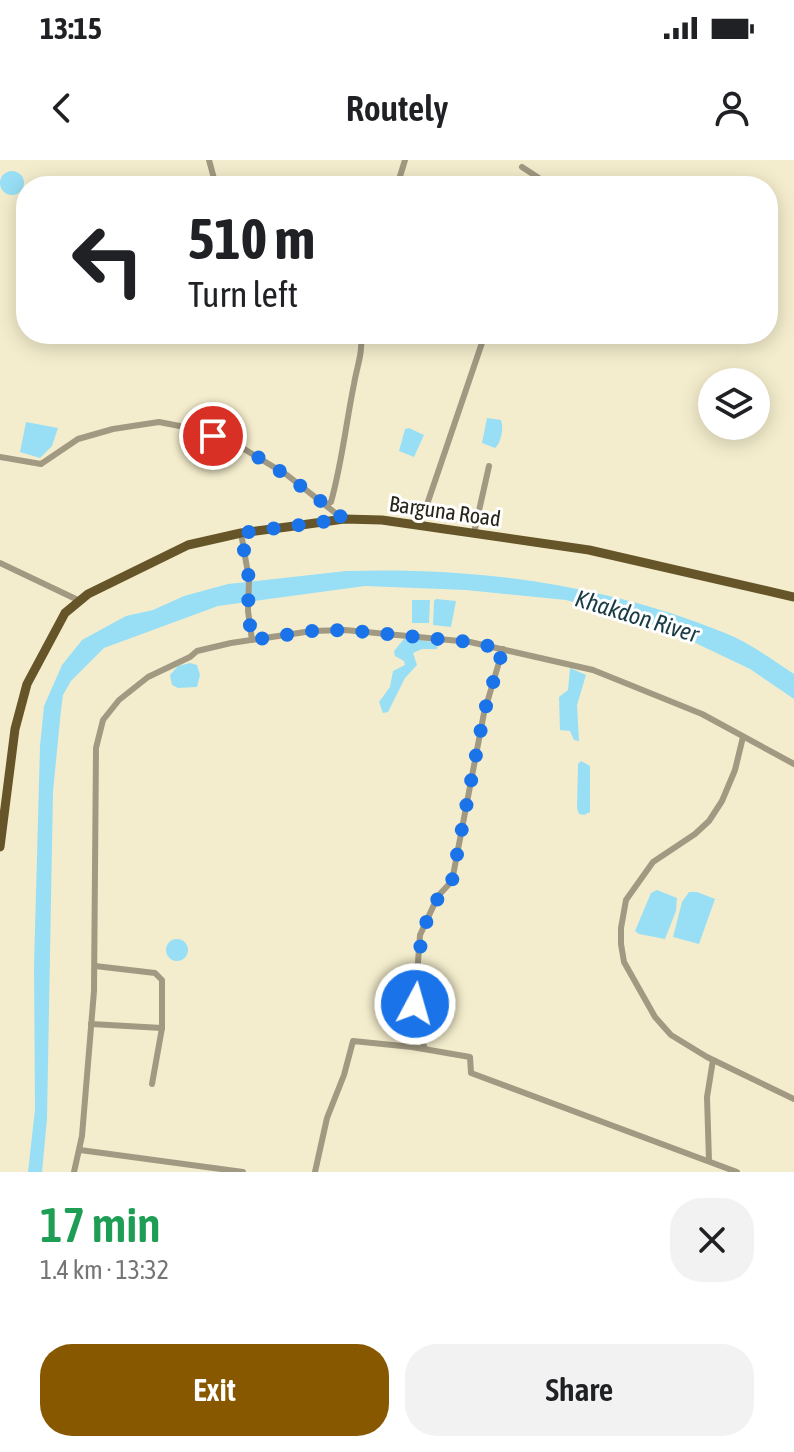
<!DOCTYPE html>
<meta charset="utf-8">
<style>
body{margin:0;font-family:"Asap Condensed",sans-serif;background:#f2f2f2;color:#202124;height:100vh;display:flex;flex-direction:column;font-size:30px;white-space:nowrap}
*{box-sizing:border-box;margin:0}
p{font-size:26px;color:#757577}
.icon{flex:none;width:44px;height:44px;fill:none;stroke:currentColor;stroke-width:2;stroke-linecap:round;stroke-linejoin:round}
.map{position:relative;height:1012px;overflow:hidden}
.side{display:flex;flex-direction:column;background:#fff;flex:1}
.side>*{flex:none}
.banner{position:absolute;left:16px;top:16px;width:762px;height:168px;border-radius:32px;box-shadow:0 4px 20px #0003;background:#fff;color:#202124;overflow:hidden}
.fabs{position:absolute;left:698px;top:208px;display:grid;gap:16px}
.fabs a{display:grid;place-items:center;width:72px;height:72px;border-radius:50%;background:#fff;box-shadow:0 4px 20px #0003;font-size:40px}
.pin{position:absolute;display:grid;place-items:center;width:68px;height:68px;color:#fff;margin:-34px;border:4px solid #fff;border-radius:50%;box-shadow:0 2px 8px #0007}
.me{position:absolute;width:88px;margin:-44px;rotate:6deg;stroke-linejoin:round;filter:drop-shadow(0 0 6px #0008)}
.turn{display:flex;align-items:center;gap:28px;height:168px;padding:0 40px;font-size:36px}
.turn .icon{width:104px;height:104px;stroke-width:2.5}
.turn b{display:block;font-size:56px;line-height:68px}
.round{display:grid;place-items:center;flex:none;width:84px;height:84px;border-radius:32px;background:#f2f2f2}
.overview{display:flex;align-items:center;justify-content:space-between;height:136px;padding:0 40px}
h1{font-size:48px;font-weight:600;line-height:60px;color:#1e9e55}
.cta{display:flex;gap:16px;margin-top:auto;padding:16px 40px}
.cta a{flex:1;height:92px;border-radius:32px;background:#885800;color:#fff;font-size:32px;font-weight:600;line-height:92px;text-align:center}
.cta a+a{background:#f2f2f2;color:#202124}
.status{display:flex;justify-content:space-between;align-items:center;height:56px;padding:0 40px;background:#fff;direction:ltr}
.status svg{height:22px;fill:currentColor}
header{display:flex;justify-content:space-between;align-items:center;height:104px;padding:0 40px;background:#fff;font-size:36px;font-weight:600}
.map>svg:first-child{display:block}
.water{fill:#98dff6}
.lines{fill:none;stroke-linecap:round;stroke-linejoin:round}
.street{stroke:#a29982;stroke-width:6}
.primary{stroke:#655529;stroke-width:9}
.route{stroke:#1a73e8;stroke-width:14;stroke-dasharray:0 25.2}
.labels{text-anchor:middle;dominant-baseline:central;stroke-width:6;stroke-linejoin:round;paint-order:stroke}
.street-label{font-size:22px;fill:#272418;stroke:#fff}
.water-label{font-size:24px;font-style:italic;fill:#193b45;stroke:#fff}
</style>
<div class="status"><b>13:15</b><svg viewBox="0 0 49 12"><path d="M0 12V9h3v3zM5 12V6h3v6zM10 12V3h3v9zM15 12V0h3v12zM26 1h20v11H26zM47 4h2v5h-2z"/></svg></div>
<header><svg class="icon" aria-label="back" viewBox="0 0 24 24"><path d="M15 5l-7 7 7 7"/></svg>Routely<svg class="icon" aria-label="person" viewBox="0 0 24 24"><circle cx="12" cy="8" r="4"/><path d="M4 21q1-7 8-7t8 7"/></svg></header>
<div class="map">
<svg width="794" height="1012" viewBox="0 0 794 1012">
<rect width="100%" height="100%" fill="#f4edcd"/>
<g class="water">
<circle cx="12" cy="23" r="12"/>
<path d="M487,258L501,260C504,268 501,283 495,288L482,283Z"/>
<polygon points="26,262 58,268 52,286 40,298 20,292"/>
<polygon points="409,268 424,275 414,297 399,291 405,269"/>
<path d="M346,411C476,407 604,424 725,473C749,482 772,500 794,514V539L750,509L664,468L566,440L466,430L365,426L218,446L104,488L71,521L63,535L61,550L53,632L47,959L42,1012H28L35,949L34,806L40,586L44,546L62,505L82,480L126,456L153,450L184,436L228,424Z"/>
<polygon points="436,439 456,441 451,467 433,465 434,441"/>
<polygon points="412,440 430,440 429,463 412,463"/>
<polygon points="408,478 438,483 437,489 422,489 413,493 417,505 405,518 388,552 383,553 379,542 390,527 393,511 405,505 404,501 395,496 394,491 404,479"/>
<polygon points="190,503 197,505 200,515 197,527 178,528 172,525 170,515 178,506"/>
<polygon points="570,508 586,515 577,545 579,581 574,580 570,571 560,570 559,537 568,530"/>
<polygon points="581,601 590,606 590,652 584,655 579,654 577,648 578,604"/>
<polygon points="657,730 677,738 676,751 665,779 639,774 635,771 651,733"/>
<polygon points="689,732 697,732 715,739 699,784 673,777 682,742"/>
<circle cx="177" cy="790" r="11"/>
</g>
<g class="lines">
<g class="street">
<polyline points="209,0 216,26"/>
<polyline points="522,7 551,26"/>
<polyline points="397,26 405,0"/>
<polyline points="0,297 41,304 78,279 113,269 159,262 190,268 236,284 287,315 343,359"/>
<path d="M326,345L331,342C342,303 346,263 354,224C357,206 363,193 361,174"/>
<polyline points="420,365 485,174"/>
<polyline points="241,373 249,419 248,451 252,480"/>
<polyline points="474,373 489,306"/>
<polyline points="0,403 78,440"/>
<polyline points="743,577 735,610 722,641 709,661 695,674 653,702 626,740 621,768 621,784 624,802 655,857 671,875 707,897 794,939"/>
<polyline points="95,806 155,813 162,820 162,868 152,924"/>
<polyline points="91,864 162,868"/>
<polyline points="425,889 414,857 420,775 438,736 452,721 484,553 503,489"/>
<polyline points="80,990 243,1012"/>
<polyline points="709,1001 707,937 713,900"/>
<polyline points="74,1012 82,976 94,831 96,588 103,560 119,540 148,517 190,497 197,491 231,483 312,471 345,470 470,482 593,510 702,554 794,604"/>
<polyline points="315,1012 327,958 344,915 353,881 412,887 470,897 471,913 737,1012"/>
</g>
<polyline class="primary" points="0,687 15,569 27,524 65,453 88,434 188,385 241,373 287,367 344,359 382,360 589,390 794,437"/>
</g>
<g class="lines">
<path class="route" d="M213,276C262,293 303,328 344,359L241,373L249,419L248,451L252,480L312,471L345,470L470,482L503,489L484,553L452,721C416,759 420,795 415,844"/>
</g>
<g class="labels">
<g class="street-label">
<text transform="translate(445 351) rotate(8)">Barguna Road</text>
</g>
<g class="water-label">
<text transform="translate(637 456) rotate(17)">Khakdon River</text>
</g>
</g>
</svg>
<div class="fabs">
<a><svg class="icon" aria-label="layers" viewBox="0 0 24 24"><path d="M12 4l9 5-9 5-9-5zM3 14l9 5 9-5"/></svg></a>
</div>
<div class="pin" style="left:213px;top:276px;background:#d93025"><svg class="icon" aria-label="arrive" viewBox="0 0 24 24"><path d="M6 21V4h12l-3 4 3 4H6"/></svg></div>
<svg class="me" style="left:415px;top:844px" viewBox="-20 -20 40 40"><circle r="17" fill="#1a73e8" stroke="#fff" stroke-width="3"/><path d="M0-11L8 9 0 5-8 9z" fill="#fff"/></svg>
<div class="banner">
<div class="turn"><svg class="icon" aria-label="left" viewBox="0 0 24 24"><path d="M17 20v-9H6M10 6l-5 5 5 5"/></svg><div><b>510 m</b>Turn left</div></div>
</div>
</div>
<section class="side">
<div class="overview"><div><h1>17 min</h1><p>1.4 km · 13:32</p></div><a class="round"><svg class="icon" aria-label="close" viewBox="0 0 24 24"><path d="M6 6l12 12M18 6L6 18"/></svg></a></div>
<div class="cta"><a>Exit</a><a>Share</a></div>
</section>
